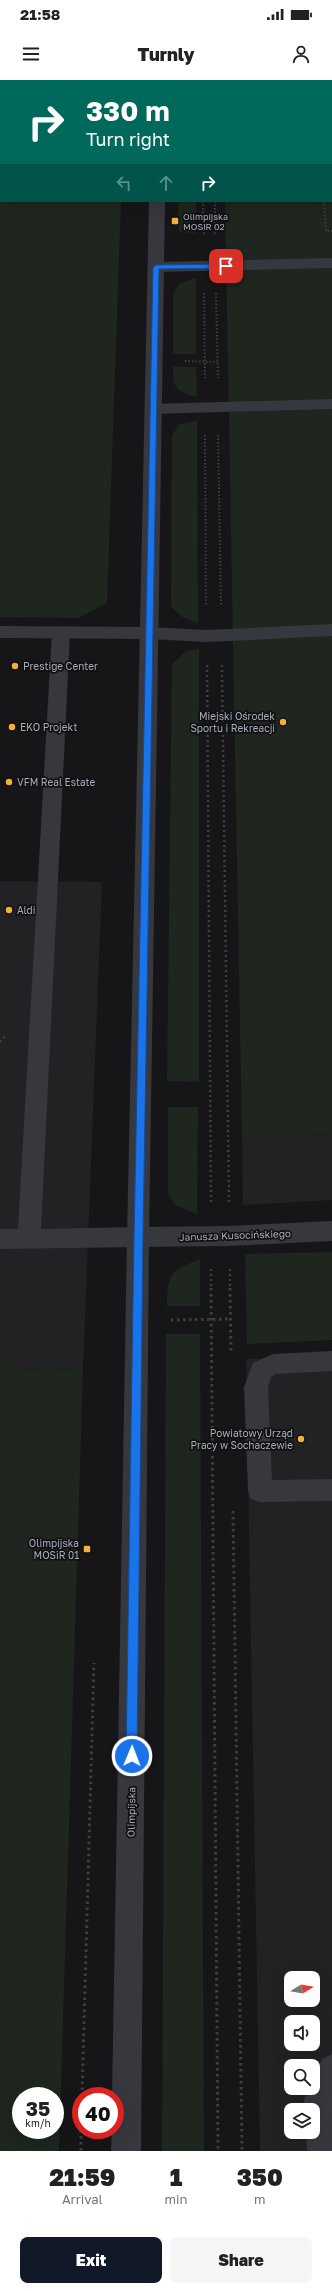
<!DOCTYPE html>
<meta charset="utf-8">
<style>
body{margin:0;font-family:"Golos Text",sans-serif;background:#f6f6f6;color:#222;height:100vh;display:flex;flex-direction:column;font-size:15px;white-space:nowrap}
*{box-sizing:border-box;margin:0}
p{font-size:13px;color:#767676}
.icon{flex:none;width:22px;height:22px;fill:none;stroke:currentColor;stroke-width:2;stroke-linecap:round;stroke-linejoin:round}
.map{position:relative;height:2071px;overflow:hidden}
.sheet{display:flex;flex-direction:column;background:#fff;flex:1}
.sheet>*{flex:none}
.hud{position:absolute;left:0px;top:0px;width:332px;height:122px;box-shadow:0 4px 16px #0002;background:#00695c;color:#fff;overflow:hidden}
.needle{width:26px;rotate:79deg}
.fabs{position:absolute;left:284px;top:1891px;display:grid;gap:8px}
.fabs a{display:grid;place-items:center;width:36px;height:36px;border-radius:8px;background:#fff;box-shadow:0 4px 16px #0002;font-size:20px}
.speed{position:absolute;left:12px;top:2007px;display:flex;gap:8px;font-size:20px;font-weight:700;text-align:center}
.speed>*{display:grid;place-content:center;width:52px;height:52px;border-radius:50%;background:#fff;box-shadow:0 4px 16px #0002;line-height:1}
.speed small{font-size:10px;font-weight:400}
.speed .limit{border:6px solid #d22;background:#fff;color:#111}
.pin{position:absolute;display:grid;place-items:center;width:34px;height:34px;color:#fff;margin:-17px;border-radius:8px;box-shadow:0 2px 6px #0006}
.me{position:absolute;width:44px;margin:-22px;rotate:1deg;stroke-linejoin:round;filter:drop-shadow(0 0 3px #0008)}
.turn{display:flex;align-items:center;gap:14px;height:84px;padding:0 20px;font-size:18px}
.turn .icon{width:52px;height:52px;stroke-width:2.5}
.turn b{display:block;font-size:28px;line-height:34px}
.lanes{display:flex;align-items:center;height:38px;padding:0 20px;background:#0003;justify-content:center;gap:20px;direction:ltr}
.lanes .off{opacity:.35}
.eta{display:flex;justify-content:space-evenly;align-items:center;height:68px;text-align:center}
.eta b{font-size:24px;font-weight:800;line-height:28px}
.primary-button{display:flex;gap:8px;margin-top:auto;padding:8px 20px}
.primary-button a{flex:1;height:46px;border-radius:8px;background:#111827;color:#fff;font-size:16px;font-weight:800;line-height:46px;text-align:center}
.primary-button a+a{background:#f6f6f6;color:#222}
.status{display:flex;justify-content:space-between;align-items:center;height:28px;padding:0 20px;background:#fff;direction:ltr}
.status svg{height:11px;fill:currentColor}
header{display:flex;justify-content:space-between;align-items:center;height:52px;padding:0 20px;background:#fff;font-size:18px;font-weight:800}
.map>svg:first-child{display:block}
.built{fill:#222225;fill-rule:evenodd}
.green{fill:#1e261f;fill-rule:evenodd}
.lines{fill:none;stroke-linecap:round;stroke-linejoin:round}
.path-far2{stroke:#3d3f44;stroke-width:2;stroke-dasharray:1.5 2;stroke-linecap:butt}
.path-far1{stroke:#3d3f44;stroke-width:2.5;stroke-dasharray:2 3;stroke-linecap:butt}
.path{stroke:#3d3f44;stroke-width:3;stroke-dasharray:2.5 3.5;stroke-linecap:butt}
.service{fill:#37383d;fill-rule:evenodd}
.minor{fill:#37383d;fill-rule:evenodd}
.tertiary{fill:#37383d;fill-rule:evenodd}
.route{fill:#1a73e8;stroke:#114b97}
.poi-dot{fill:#f2b134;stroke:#111113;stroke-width:1.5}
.labels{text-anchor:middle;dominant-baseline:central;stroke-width:3.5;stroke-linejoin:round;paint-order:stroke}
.far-poi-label{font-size:9px;fill:#a8adb8;stroke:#111113;text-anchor:start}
.poi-label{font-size:10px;fill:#a8adb8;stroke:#111113;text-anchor:start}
.street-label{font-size:10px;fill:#a8adb8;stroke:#111113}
</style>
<div class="status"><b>21:58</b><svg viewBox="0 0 49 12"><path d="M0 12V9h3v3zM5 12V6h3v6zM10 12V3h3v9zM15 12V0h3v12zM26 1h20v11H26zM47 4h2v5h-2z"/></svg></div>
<header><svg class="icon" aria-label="menu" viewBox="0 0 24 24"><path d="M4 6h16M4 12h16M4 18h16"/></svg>Turnly<svg class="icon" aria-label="person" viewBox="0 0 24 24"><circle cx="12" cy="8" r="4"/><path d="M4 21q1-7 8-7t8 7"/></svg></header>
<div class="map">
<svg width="332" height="2071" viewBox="0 0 332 2071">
<rect width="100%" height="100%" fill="#161618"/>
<g class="built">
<polygon points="0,801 102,802 83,1289 17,1291 0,1279"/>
<polygon points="332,1054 332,1120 243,1125 242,1058"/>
<path d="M332,1275V2071H260L246,1279ZM291,1898H313V1920H291ZM291,1942H313V1964H291ZM291,1986H313V2008H291ZM291,2030H313V2052H291Z"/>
</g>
<g class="green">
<polygon points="0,0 125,0 1,1 1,121 121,121 107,523 78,538 0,537"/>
<polygon points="222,0 332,0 332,1054 242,1058 225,121 331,121 331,1"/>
<polygon points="173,121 196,121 196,153 179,152 178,122"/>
<polygon points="196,198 196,274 173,274 173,214 179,204"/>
<path d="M173,287H196L197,317C175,312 173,308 173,287Z"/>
<polygon points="197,340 198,543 182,537 171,526 172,355 180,344"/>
<polygon points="199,569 199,1002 167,1001 172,584 186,571"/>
<polygon points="168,1027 198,1027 197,1134 175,1125 168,1114"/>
<polygon points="332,1172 332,1260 247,1264 245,1174"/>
<path d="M200,1179V1226H167C168,1192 169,1192 200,1179Z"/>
<polygon points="166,1254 200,1254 204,2071 162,2071"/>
<path d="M0,1279L17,1291L83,1289L59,2071H0ZM21,2016H55V2050H21Z"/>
</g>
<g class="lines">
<g class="path-far2">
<polyline points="203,121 204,156"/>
<polyline points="215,121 215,156"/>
<polyline points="324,121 326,151 332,151"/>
<polyline points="204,213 205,298"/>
<polyline points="216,213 218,298"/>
<polyline points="185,281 217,282"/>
<polyline points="205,355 206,526"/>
<polyline points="218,355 221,526"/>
</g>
<g class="path-far1">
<polyline points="207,585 211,1122"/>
<polyline points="222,585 229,1122"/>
<polyline points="0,962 5,956"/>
<polyline points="211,1189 211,1209"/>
<polyline points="230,1189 230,1209"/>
</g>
<g class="path">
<polyline points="211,1208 218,2071"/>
<polyline points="230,1208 231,1274"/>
<polyline points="171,1240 231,1239"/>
<polyline points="233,1431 242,2071"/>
<polyline points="82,2016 94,1583"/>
<polyline points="81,2050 81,2071"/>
</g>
<g class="service">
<polygon points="332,178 332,188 156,192 150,190 148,187 150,184 156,182"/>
<polygon points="332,319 332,329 153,334 147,333 145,329 147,325 153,324"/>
<polygon points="332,544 332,556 207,562 149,559 142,557 140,553 142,549 149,547 207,550"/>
<polygon points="61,546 68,548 70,552 41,1149 138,1147 146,1150 149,1157 146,1164 138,1167 0,1169 0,1149 18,1149 52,552 54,548"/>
<polygon points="332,1271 332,1291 276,1294 271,1297 268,1307 272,1400 332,1399 332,1421 260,1422 251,1419 248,1411 244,1307 253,1283 273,1274"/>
<polygon points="332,1974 332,2071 307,2071 306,2052 313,2052 313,2030 305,2030 304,2020 309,2008 313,2008 313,1999 322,1979"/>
</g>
<g class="minor">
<polygon points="0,546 149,547 156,549 158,553 156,557 149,559 0,558"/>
<polygon points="332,1141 332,1161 229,1166 138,1167 130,1164 127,1157 130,1150 138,1147 229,1146"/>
</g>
<g class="tertiary">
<rect x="152" y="0" width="14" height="1"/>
<polygon points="149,121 165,121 149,1157 141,2071 111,2071 112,2050 115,2050 115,2016 112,2016 127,1157"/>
</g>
</g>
<polygon class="route" points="226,184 228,188 159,189 143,1157 137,1676 135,1680 132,1681 128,1680 126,1676 134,1157 153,187 156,185"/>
<g class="poi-dot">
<rect x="171" y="137" width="8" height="8" rx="2"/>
<circle cx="15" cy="586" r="4"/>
<circle cx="283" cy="642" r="4"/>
<circle cx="12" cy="647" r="4"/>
<circle cx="9" cy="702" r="4"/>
<circle cx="9" cy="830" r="4"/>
<circle cx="301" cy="1359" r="4"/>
<rect x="83" y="1465" width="8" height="8" rx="2"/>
</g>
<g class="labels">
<g class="far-poi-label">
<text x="183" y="136">Olimpijska<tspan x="183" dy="10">MOSiR 02</tspan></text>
</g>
<g class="poi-label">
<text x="23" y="586">Prestige Center</text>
<text x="275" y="636" text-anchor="end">Miejski Ośrodek<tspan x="275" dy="12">Sportu i Rekreacji</tspan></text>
<text x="20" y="647">EKO Projekt</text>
<text x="17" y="702">VFM Real Estate</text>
<text x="17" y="830">Aldi</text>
<text x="293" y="1353" text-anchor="end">Powiatowy Urząd<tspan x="293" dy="12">Pracy w Sochaczewie</tspan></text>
<text x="79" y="1463" text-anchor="end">Olimpijska<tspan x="79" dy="12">MOSiR 01</tspan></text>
</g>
<g class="street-label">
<text transform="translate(235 1155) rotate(-2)">Janusza Kusocińskiego</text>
<text transform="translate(131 1732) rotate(-89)">Olimpijska</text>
</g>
</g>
</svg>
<div class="fabs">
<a><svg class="needle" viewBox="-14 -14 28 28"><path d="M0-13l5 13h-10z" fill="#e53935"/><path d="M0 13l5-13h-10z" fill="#767676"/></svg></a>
<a><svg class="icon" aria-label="sound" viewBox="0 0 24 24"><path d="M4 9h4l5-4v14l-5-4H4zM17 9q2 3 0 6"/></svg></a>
<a><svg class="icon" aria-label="search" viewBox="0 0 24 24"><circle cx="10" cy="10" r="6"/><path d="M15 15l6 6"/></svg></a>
<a><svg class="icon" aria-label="layers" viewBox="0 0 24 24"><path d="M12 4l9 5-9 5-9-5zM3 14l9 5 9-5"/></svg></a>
</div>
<div class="speed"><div>35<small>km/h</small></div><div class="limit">40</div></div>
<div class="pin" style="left:226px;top:186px;background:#d93025"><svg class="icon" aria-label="arrive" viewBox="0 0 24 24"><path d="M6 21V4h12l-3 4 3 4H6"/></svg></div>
<svg class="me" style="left:132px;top:1676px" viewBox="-20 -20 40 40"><circle r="17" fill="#1a73e8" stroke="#fff" stroke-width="3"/><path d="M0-11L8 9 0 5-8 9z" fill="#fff"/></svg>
<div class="hud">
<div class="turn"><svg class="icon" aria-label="right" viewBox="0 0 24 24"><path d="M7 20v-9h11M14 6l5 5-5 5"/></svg><div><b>330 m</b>Turn right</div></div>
<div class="lanes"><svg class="icon off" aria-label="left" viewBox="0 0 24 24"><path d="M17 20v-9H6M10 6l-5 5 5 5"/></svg><svg class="icon off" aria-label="ahead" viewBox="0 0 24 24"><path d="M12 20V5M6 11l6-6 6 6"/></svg><svg class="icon" aria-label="right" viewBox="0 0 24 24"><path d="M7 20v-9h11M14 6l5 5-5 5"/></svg></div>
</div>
</div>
<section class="sheet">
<div class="eta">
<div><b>21:59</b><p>Arrival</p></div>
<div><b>1</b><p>min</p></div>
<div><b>350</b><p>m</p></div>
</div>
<div class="primary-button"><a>Exit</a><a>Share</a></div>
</section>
